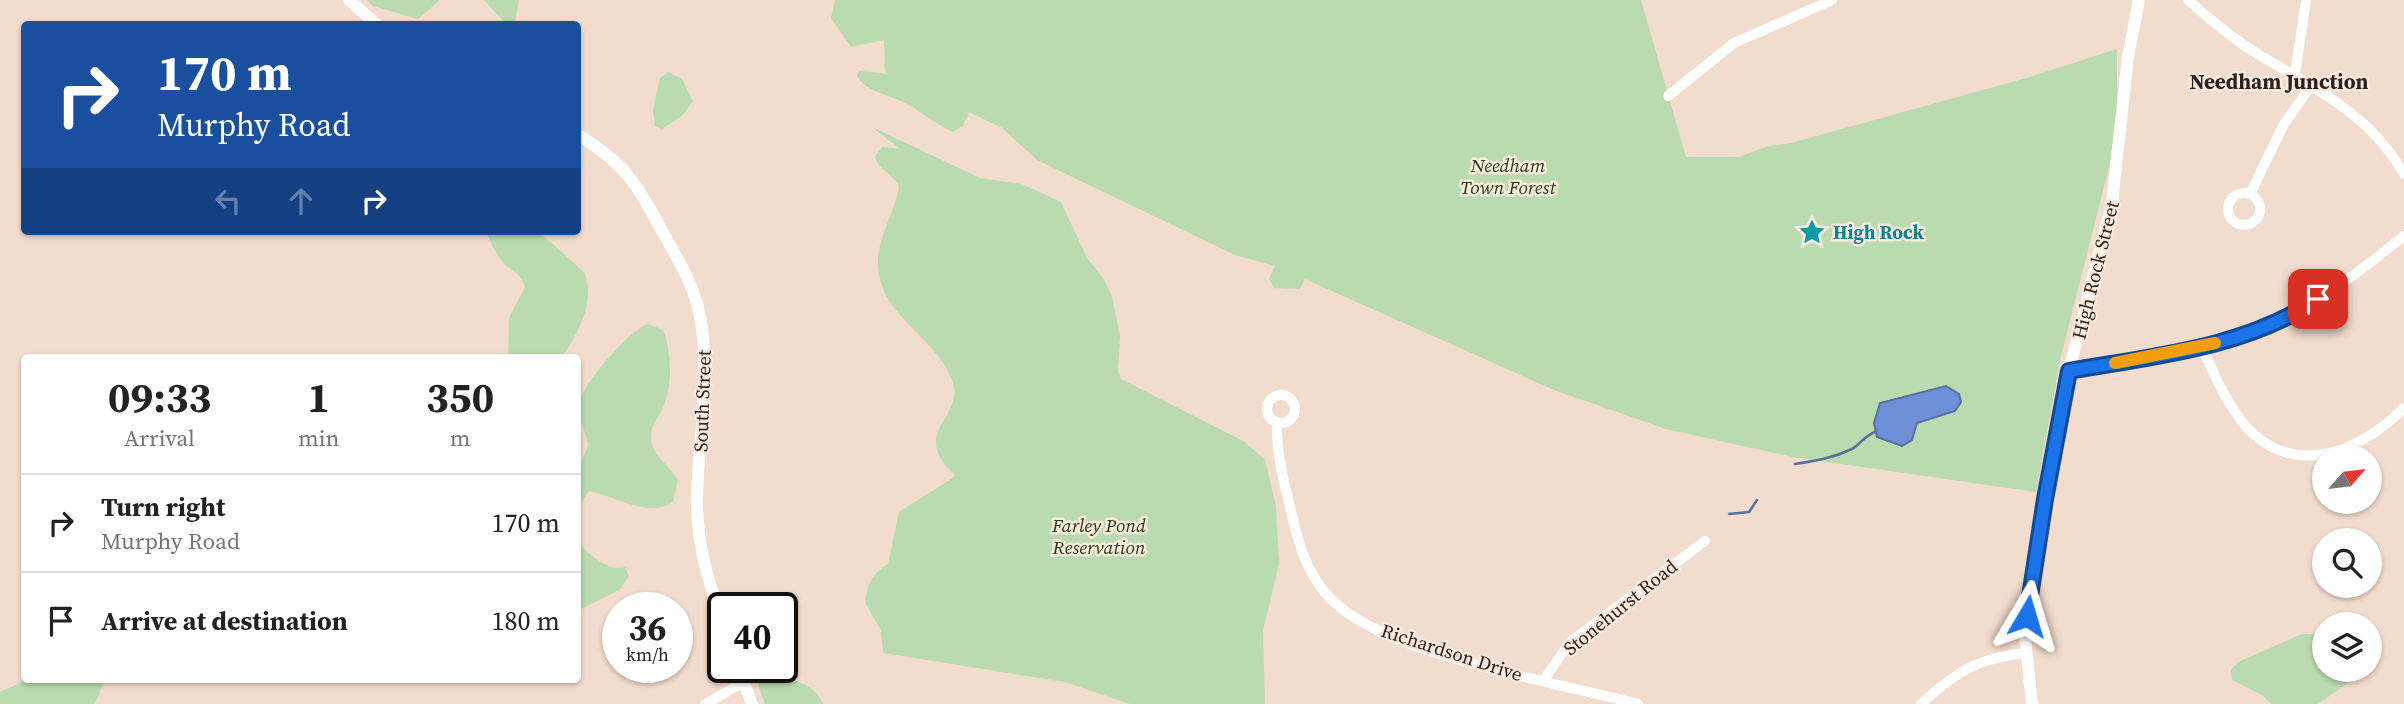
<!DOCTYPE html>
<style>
body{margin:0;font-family:"Source Serif 4",serif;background:#f6f6f6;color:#222;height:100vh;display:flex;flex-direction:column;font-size:26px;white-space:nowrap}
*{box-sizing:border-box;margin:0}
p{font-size:23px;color:#767676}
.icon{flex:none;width:38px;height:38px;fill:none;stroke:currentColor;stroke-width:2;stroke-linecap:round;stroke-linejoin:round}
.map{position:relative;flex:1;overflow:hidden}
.panel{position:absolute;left:21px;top:354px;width:560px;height:329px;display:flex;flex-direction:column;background:#fff;border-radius:7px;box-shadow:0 2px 5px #0004}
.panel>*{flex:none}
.banner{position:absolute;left:21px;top:21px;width:560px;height:214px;border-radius:7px;box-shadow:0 2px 5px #0004;background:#1a4fa0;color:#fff;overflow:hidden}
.needle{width:46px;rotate:62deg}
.fabs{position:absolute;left:2312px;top:444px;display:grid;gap:14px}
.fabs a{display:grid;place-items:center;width:70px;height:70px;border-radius:50%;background:#fff;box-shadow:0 2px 5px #0004;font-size:35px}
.speed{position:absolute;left:602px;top:592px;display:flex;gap:14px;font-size:35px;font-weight:700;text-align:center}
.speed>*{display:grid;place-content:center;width:91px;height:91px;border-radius:50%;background:#fff;box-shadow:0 2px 5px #0004;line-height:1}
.speed small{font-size:18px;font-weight:400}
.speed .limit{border:4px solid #111;border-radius:10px;background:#fff;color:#111}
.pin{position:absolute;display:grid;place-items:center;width:60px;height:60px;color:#fff;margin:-30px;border-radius:14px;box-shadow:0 4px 10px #0006}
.me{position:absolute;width:77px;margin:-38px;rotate:7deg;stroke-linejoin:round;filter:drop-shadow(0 0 5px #0008)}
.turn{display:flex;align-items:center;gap:24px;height:147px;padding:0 21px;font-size:32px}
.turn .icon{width:91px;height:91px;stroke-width:2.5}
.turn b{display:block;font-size:49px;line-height:60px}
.lanes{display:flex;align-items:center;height:66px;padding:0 21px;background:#0003;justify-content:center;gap:35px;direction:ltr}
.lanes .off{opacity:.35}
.eta{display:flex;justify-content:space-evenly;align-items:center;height:119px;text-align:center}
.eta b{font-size:42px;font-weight:700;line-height:49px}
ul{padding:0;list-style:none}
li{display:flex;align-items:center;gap:21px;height:98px;padding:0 21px;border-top:2px solid #e0e0e0}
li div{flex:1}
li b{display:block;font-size:26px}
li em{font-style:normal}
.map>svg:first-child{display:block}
.green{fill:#badaaf}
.water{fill:#6d90d6;stroke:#596f9f;stroke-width:2}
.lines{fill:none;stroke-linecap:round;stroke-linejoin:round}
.stream{stroke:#596f9f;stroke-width:2.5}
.minor{stroke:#fff;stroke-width:10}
.tertiary{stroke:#fff;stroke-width:12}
.route-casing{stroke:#114b97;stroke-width:18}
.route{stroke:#1a73e8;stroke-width:12}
.slow{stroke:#f59e0b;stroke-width:12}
.labels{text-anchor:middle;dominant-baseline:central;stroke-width:5;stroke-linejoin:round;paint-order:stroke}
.park-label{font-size:19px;font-style:italic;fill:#1d3f0e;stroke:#fceade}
.culture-label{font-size:19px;font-weight:bold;fill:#0d838f;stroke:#fceade;text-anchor:start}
.street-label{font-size:19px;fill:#2b231e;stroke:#fceade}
.neighbourhood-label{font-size:21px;font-weight:bold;fill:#2b231e;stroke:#fceade}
</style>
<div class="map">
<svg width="2404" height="704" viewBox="0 0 2404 704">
<rect width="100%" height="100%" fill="#f2dccd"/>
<g class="green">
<polygon points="367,0 440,0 418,19 373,6"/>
<polygon points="484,0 519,0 515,24 506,24"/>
<path d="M835,0H1641L1686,157H1738L1769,146L1791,143L2030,77L2117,49V112L2110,163L2061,356L2036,492L1793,457L1666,429L1554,390L1305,279L1300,289L1274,288L1269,279L1275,266L1235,255L1037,160L1002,128L969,112L963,126L953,132C935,124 922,112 905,103C889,94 867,93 857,76L859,71L889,74L885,71L884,40L851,47L831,18Z"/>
<polygon points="668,72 682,79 693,101 683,115 662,129 655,126 653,110 660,78"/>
<path d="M872,127L980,178L1022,184L1061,202L1087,258L1103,278L1112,296L1120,337L1118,370L1121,379L1245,442L1265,460L1276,506L1279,564L1263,630L1265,704H1130L1065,682L883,653L881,631L865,602C867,584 873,573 888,564L899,512L956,476C906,431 967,418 952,380C935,335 880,317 878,265C877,236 895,214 899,187C894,174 879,171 875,157L882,147L900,149Z"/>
<path d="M486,231H538L584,272C596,301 578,333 562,357H508L509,318L525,287C521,272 511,272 503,262C495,253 490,242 486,231Z"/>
<path d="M648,324L663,330C672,350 672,385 664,405C660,418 649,424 651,440C653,457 670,465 678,480L673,501C653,520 612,495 589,491L578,508V468L588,446C587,432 577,419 579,404C581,386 631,328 648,324Z"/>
<path d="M578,542C589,554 607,572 625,567L629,576L619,590L579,610Z"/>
<polygon points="2302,634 2324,634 2324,670 2366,670 2318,704 2272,704 2262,695 2232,680 2231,670 2238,662"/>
<path d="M776,675C795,680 816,685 823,704H765L758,685L761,680Z"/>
<polygon points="29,679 105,679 95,704 0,704 0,692"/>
</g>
<polygon class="water" points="1946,386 1959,394 1961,402 1955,411 1917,423 1912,440 1902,446 1877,437 1874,423 1880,403"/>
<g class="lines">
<g class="stream">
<path d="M1795,464C1815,461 1833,458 1852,449C1861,444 1864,436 1875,432"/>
<polyline points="1729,514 1749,512 1757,500"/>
</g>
<g class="minor">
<path d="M2188,0C2211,20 2234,40 2261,56C2316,89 2371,115 2404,174"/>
<polyline points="2295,74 2306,0"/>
<polyline points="1668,96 1734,43 1832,0"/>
<circle cx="2244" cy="209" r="16"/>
<polyline points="2250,194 2283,126 2312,84"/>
<path d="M2202,346C2213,373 2225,400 2243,423C2292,481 2360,452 2404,408"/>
<path d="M2069,371C2138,359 2213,352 2277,323C2323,302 2364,267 2404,236"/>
<circle cx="1281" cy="409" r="14"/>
<path d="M1277,424C1276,452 1283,477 1289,503C1297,537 1304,570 1328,596C1382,656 1559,682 1638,704"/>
<polyline points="1543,681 1570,642 1705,541"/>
<polyline points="705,704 744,682"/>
<path d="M1921,704C1956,672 1977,658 2026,653"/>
</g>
<g class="tertiary">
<polyline points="349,0 376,24"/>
<path d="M578,135C624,163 636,182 661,229C676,256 695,286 700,317C712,378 697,441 697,503C697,546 709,583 723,623"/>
<polyline points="738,667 752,704"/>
<polyline points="2032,704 2025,636 2034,563 2069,371 2112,203 2128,57 2139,0"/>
</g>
</g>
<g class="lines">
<g class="route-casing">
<path id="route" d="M2027,616L2045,499L2069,371C2154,356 2245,348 2318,299"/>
</g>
<use href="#route" class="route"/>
<polyline class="slow" points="2115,363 2215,343"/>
</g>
<defs>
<g id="sight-bare" transform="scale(2.1)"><path d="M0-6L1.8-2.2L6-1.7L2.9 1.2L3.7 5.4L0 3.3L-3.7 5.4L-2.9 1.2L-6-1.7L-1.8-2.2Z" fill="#0f9aa8" stroke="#fceade" stroke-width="2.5" paint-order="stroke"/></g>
</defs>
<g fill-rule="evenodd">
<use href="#sight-bare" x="1812" y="232"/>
</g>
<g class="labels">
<g class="park-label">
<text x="1508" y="165">Needham<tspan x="1508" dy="22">Town Forest</tspan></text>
<text x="1099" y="525">Farley Pond<tspan x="1099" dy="22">Reservation</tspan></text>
</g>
<g class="culture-label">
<text x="1833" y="232">High Rock</text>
</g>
<g class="street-label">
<text transform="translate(2095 270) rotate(-76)">High Rock Street</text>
<text transform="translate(702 401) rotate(-88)">South Street</text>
<text transform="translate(1620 607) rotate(-39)">Stonehurst Road</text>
<text transform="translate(1452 652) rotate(18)">Richardson Drive</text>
</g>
<g class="neighbourhood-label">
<text x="2279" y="81">Needham Junction</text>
</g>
</g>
</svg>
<div class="fabs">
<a><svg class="needle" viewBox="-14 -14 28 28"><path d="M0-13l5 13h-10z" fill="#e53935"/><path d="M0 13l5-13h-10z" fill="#767676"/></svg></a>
<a><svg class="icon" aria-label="search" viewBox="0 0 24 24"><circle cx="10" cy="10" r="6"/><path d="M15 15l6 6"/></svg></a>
<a><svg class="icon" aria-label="layers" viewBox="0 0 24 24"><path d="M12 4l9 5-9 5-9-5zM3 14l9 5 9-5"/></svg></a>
</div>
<div class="speed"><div>36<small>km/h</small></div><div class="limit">40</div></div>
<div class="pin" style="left:2318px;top:299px;background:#d93025"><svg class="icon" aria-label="arrive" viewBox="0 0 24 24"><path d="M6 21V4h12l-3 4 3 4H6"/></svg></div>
<svg class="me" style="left:2027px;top:616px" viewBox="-20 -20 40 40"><path d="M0-17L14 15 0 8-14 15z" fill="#1a73e8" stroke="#fff" stroke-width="4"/></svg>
<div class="banner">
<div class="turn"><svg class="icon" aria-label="right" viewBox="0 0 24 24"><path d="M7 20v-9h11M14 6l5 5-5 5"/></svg><div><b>170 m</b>Murphy Road</div></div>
<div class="lanes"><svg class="icon off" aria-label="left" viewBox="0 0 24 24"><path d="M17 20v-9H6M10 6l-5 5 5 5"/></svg><svg class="icon off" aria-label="ahead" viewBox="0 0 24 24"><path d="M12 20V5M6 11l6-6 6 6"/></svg><svg class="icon" aria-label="right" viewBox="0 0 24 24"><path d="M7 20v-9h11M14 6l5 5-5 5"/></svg></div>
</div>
<section class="panel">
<div class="eta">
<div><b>09:33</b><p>Arrival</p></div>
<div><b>1</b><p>min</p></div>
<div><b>350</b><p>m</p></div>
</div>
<ul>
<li><svg class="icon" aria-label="right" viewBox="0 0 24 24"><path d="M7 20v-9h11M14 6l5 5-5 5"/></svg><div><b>Turn right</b><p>Murphy Road</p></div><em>170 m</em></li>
<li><svg class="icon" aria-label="arrive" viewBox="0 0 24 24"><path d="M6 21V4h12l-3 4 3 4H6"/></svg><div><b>Arrive at destination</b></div><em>180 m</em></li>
</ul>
</section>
</div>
